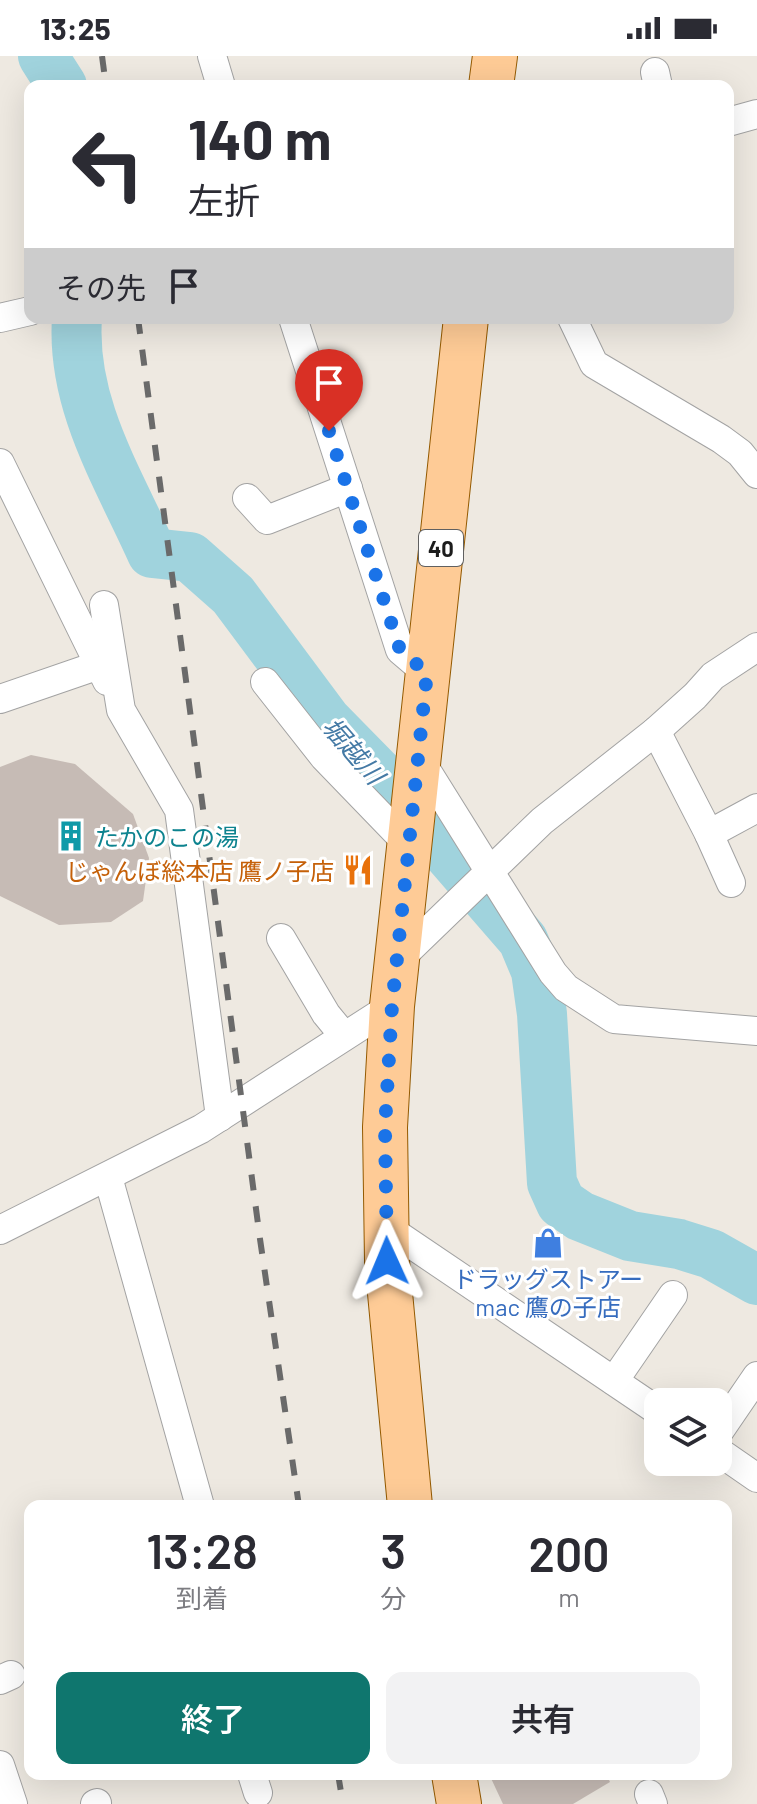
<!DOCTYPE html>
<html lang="ja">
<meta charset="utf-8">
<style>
body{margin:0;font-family:Barlow,"Noto Sans JP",sans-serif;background:#f2f2f3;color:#2b2b33;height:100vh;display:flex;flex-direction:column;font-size:30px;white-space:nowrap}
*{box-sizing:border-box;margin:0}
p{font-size:26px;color:#7c7c81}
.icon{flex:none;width:44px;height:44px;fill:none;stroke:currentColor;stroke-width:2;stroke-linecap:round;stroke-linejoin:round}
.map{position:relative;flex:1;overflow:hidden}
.side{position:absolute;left:24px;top:1444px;width:708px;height:280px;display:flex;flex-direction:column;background:#fff;border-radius:16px;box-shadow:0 8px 32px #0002}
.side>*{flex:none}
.hud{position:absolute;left:24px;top:24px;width:710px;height:244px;border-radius:16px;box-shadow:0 8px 32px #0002;background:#fff;color:#2b2b33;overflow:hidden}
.fabs{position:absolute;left:644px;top:1332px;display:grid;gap:16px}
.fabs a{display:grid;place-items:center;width:88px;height:88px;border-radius:16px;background:#fff;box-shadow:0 8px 32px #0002;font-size:40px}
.pin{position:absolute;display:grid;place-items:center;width:68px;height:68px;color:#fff;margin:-82px -34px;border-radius:50% 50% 50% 0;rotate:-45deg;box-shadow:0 0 8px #0007}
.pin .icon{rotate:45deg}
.me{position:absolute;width:88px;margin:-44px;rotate:359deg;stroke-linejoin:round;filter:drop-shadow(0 0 6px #0008)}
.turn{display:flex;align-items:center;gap:28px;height:168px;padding:0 32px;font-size:36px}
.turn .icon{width:104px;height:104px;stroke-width:2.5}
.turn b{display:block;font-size:56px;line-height:68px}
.then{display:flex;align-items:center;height:76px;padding:0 32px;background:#0003;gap:16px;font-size:30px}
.eta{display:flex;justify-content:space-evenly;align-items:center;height:136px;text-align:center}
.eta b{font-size:48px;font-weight:600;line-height:56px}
.action{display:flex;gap:16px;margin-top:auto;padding:16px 32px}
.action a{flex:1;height:92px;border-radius:16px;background:#0f766e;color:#fff;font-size:32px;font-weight:600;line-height:92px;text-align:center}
.action a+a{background:#f2f2f3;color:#2b2b33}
.status{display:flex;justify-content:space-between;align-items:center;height:56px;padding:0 40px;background:#fff;direction:ltr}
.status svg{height:22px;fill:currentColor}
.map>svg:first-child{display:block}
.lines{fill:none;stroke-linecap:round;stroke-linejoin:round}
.river{stroke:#a0d3dd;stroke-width:50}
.building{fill:#c6bbb5}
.street-casing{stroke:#a3a3a3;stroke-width:30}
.primary-casing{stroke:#945a00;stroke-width:46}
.street{stroke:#fff;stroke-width:28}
.primary{stroke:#fecb96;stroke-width:44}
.rail{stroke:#6a6a6a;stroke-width:6;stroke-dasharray:16 16;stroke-linecap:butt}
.route{stroke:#1a73e8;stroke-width:14;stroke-dasharray:0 25.2}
.labels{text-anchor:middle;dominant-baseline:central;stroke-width:6;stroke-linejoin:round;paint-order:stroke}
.shield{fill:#fff;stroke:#606060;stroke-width:2}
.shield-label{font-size:22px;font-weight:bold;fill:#1c1c1c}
.culture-label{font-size:24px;fill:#0d838f;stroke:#fff;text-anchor:start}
.food-label{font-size:24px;fill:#c56008;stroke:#fff;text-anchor:end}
.shop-label{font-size:24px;fill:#366cbe;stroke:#fff}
.water-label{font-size:26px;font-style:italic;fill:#447aa5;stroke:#fff}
</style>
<div class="status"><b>13:25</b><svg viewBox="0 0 49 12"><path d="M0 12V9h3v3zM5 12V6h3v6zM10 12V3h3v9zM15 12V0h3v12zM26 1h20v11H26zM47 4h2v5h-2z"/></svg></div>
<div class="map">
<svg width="757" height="1748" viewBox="0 0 757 1748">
<rect width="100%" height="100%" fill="#eee9e1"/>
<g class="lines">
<g class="river">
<polyline points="43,0 62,30"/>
<path d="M77,262C71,348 118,421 152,497L190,501L233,539L326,664L380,719L523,884L536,915L542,958L552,1127L561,1147L580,1160L630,1180L679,1188L711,1198L757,1224"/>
</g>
</g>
<g class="building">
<polygon points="31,699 75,708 133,758 149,802 143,845 111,866 59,869 0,840 0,711"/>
<polygon points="489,1718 606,1718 610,1726 573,1748 503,1748"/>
</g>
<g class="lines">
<g class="street-casing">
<g id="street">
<polyline points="212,0 221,30"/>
<polyline points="655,16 658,30"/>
<polyline points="728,66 757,58"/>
<polyline points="0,262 30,255"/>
<polyline points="293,262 400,594 427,617"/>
<polyline points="572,262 594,308 721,383 740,397 757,418"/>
<polyline points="0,407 107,625"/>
<polyline points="247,442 267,464 348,432"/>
<polyline points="104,549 121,654 179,754 220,1061"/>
<polyline points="265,626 324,701 409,789"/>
<polyline points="0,643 99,609"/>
<polyline points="656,675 709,778 731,827"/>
<polyline points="420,704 553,917 566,932 614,963 757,975"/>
<polyline points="709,778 757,752"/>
<polyline points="281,882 326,958 344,980"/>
<polyline points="397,905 542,765 656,675 695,640 713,620 757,591"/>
<polyline points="108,1121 200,1450"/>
<polyline points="386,1171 658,1355"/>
<polyline points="0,1174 201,1073 392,950"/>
<polyline points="614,1325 673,1239"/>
<polyline points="718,1377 757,1320"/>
<polyline points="718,1395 757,1422"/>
<polyline points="0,1624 11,1619"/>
<polyline points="0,1709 13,1748"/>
<polyline points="252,1718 258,1737"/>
<polyline points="649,1738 653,1748"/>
<polyline points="95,1748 97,1747"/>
</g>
</g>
<g class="primary-casing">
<g id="primary">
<polyline points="491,30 495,0"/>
<polyline points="410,1450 387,1205 385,1071 392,950 466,262"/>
<polyline points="454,1718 459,1748"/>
</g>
</g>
<use href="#street" class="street"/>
<use href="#primary" class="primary"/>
<g class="rail">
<polyline points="102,0 106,30"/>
<polyline points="138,262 260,1183 299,1450"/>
<polyline points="338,1718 343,1748"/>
</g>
</g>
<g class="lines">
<polyline class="route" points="329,375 400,594 427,617 392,950 385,1071 387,1205"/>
</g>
<defs>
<g id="building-bare" transform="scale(2.4)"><path d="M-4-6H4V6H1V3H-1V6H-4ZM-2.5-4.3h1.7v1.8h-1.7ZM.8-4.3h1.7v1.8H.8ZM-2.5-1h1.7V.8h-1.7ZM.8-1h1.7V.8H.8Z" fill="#0f9aa8" stroke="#fff" stroke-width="2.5" paint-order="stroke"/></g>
<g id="restaurant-bare" transform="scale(2.4)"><path d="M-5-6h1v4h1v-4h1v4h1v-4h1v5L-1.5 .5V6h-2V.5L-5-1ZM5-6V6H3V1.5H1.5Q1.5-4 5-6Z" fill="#e8710a" stroke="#fff" stroke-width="2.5" paint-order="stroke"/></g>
<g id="shop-bare" transform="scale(2.4)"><path d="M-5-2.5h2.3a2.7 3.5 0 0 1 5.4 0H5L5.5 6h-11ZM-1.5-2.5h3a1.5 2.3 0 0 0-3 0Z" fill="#3f7fe0" stroke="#fff" stroke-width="2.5" paint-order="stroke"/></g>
</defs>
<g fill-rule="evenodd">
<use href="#building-bare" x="71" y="780"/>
<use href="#restaurant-bare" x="358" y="814"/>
<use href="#shop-bare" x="548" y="1187"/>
</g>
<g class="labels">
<rect class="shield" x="419" y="474" width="44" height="36" rx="6"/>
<g class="shield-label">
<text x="441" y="492">40</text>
</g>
<g class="culture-label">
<text x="95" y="780">たかのこの湯</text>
</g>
<g class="food-label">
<text x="334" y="814">じゃんぼ総本店 鷹ノ子店</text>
</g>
<g class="shop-label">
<text x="548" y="1222">ドラッグストアー<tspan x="548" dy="28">mac 鷹の子店</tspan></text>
</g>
<g class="water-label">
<text transform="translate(354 694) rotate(49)">堀越川</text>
</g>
</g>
</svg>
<div class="fabs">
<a><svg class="icon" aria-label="layers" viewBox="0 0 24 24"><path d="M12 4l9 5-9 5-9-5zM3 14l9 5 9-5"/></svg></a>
</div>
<div class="pin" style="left:329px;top:375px;background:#d93025"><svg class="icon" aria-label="arrive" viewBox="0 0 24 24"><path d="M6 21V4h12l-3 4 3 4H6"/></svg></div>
<svg class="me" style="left:387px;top:1205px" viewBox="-20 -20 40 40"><path d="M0-17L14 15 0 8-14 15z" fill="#1a73e8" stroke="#fff" stroke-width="4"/></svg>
<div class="hud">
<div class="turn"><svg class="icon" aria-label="left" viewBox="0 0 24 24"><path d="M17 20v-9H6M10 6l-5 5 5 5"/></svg><div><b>140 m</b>左折</div></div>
<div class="then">その先<svg class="icon" aria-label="arrive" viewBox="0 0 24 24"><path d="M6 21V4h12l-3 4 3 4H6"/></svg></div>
</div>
<section class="side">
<div class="eta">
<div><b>13:28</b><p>到着</p></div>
<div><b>3</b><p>分</p></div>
<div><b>200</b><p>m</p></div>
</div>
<div class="action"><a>終了</a><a>共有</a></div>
</section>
</div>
